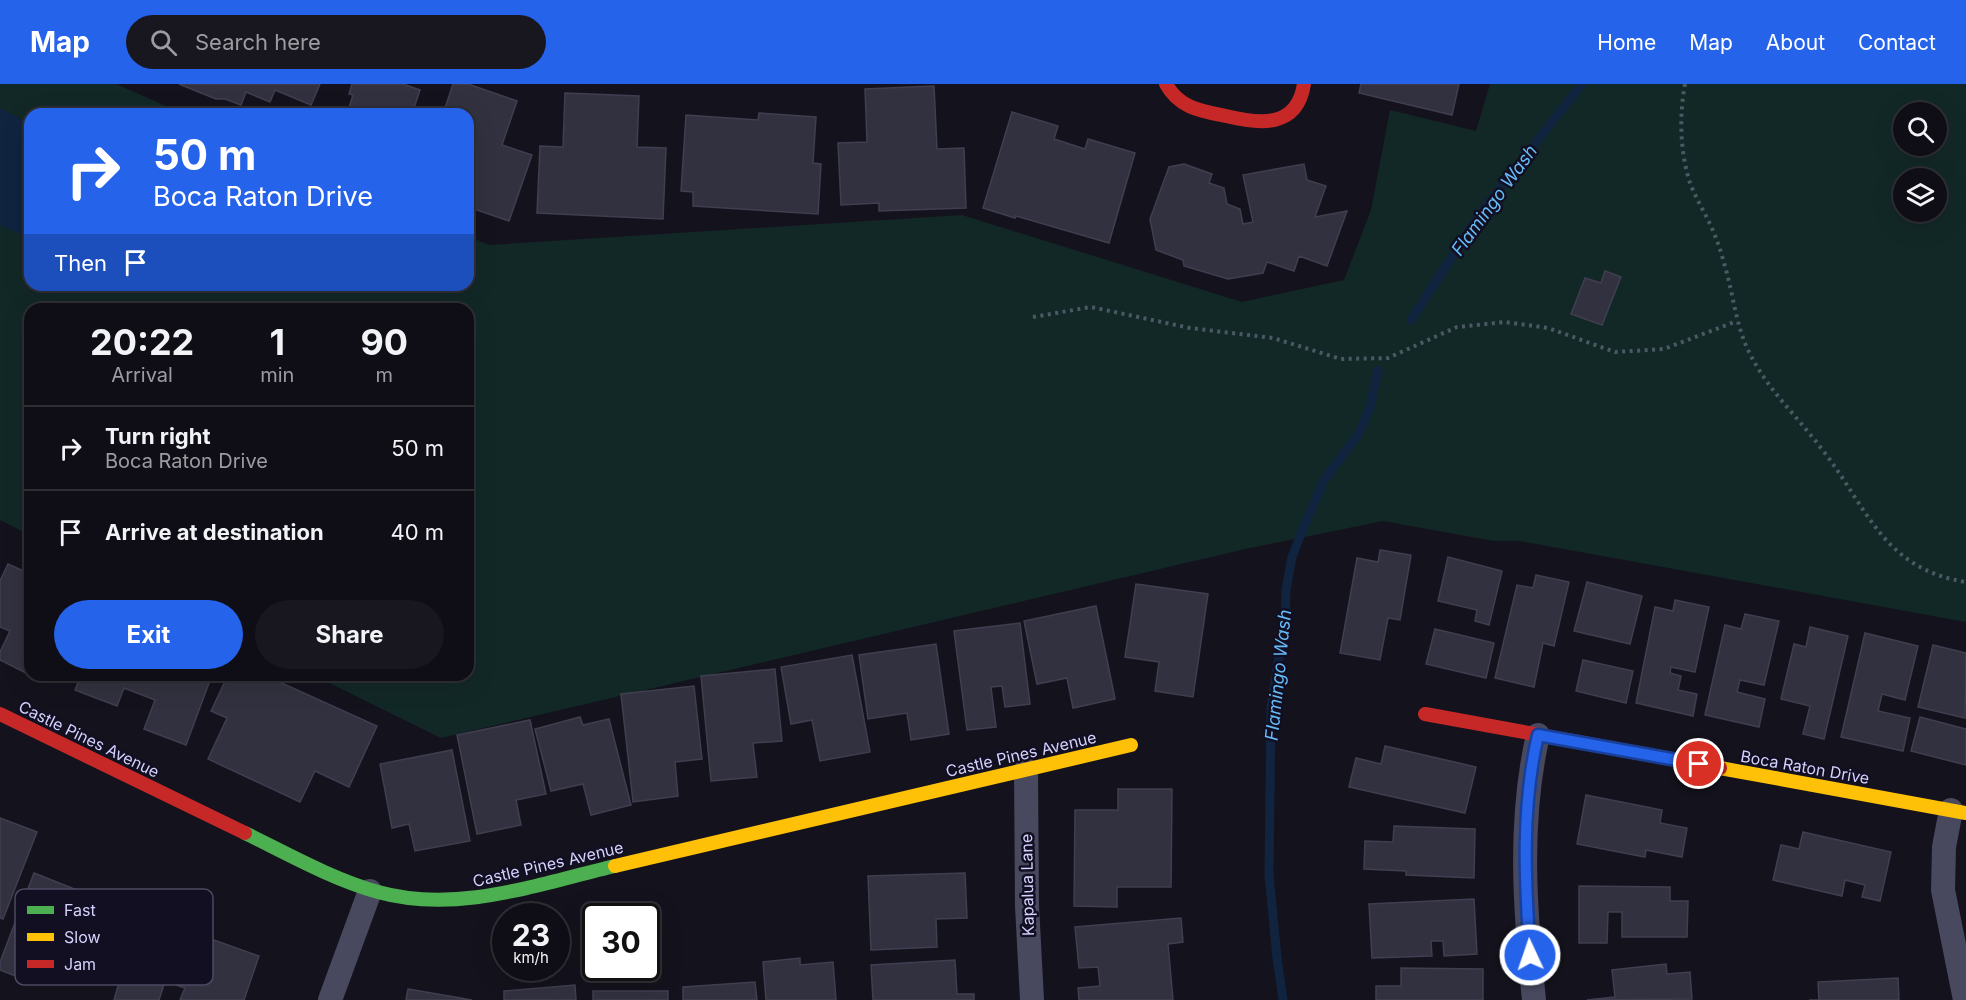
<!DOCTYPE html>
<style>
body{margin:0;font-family:Inter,sans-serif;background:#18171f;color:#f1f3f6;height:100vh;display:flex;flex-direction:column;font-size:22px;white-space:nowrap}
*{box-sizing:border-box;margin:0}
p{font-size:20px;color:#9b9ca1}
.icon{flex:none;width:33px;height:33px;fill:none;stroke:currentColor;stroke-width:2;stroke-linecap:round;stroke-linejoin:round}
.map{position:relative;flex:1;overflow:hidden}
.side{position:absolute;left:24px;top:219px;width:450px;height:378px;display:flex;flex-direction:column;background:#0f0e16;border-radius:18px;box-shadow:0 6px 24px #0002,0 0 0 2px #2f2e35}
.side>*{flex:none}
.guide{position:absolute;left:24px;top:24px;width:450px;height:183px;border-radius:18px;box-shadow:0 6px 24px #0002,0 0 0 2px #2f2e35;background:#2563eb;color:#fff;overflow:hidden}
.controls{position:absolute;left:1893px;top:18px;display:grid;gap:12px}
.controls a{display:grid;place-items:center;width:54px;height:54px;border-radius:50%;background:#0f0e16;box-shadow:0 6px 24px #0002,0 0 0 2px #2f2e35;font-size:30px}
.speed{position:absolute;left:492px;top:819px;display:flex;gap:12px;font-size:30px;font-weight:700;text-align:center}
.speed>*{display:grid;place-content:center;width:78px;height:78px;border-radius:50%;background:#0f0e16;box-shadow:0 6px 24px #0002,0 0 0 2px #2f2e35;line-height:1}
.speed small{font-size:15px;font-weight:400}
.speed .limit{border:3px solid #111;border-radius:9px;background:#fff;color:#111}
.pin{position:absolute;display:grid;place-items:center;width:51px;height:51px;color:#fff;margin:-26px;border:3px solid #fff;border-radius:50%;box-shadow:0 2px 6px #0007}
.me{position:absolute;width:66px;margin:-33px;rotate:357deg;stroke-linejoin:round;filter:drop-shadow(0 0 4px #0008)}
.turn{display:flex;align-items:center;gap:21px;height:126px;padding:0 30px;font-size:27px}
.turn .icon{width:78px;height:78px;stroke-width:2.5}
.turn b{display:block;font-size:42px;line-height:51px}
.then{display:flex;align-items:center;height:57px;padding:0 30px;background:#0003;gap:12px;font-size:22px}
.eta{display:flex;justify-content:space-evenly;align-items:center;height:102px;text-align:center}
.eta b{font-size:36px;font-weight:700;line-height:42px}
.action{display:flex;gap:12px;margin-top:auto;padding:12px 30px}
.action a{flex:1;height:69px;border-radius:36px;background:#2563eb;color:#fff;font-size:24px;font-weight:700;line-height:69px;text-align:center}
.action a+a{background:#18171f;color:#f1f3f6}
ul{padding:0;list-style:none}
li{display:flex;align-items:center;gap:18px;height:84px;padding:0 30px;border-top:2px solid #2f2e35}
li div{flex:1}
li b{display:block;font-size:22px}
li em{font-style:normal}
header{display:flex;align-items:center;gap:36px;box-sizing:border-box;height:84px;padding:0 30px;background:#2563eb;color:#fff}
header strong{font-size:28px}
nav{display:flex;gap:33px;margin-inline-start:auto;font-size:21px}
.search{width:420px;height:54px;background:#18171f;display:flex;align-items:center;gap:15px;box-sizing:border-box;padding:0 21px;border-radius:33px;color:#9b9ca1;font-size:22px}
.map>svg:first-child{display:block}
.green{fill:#122827;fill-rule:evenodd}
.water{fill:#102440}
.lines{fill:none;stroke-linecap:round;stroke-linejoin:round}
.stream{stroke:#102440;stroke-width:9}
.building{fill:#32313f;stroke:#403e50;stroke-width:1.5}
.path{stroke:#4a5964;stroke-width:4;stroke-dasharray:3 4.5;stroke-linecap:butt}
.street{stroke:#48495e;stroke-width:24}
.fast{stroke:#4caf50;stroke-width:14}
.slow{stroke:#ffc107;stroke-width:14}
.jam{stroke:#c62828;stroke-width:14}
.route-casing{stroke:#184099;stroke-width:15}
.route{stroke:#2563eb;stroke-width:10}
.labels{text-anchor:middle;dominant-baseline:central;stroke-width:5;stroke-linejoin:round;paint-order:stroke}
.street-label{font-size:16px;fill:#d5d2fd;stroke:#110f21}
.water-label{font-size:18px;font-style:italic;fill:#65baf7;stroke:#110f21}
.key{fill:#110f21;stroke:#4c4a63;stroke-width:1.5}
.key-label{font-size:16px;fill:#d5d2fd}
</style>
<header>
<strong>Map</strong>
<div class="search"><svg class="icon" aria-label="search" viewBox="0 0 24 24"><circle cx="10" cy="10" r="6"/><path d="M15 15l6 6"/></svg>Search here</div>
<nav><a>Home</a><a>Map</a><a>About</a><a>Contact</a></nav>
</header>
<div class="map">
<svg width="1966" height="916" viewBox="0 0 1966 916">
<rect width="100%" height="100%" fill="#14131d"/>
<path class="green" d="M0,0H116L184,30H30V201H468V152L489,161L962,131L1242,218L1344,196L1371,126L1390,26L1476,47L1490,0H1966V538L1520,457H1494L1383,437L1245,465L441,654L313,591H468V225H30V451L0,436ZM1904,28H1936V62H1904ZM1904,94H1936V128H1904Z"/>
<polygon class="water" points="0,24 30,40 30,154 0,141"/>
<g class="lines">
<g class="stream">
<polyline points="1411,236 1481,128 1582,0"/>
<polyline points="1283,916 1277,874 1269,791 1271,623 1285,535 1286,506 1292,473 1304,442 1324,396 1358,351 1370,323 1378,286"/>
</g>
</g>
<g class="building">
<polygon points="179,0 320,0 311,21 275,6 270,18 246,8 241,21 225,15 216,15"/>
<polygon points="352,0 403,0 420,6 412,30 347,30 353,11 349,10"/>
<polygon points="453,0 468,0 517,17 502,61 532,71 509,137 468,123 468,30 443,30"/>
<polygon points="1361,0 1459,0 1452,31 1359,9"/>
<polygon points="934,2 937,65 964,64 966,124 879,127 879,119 841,121 838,59 867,58 865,5"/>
<polygon points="565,9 639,12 637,63 666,64 663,135 537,129 540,62 563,63"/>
<polygon points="1012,28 1058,42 1054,55 1085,65 1088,55 1135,69 1109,159 1016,132 1015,134 983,124"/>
<polygon points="759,29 816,33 813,79 821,80 818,130 693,122 693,108 681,107 686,31 758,36"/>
<polygon points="1184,80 1212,90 1209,99 1224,104 1227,120 1240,125 1243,140 1253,138 1243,91 1304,80 1307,96 1326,102 1315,133 1347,127 1327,182 1299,172 1294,187 1267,178 1263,189 1228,195 1184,182 1183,176 1156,166 1150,135 1169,83"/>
<polygon points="1605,187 1621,193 1602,241 1571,230 1585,194 1601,199"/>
<polygon points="1380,466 1411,471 1400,536 1388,534 1380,576 1340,569 1357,474 1378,478"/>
<polygon points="1448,473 1502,487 1489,541 1475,537 1477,526 1438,517"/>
<polygon points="8,480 30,490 30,591 0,576 0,568 10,547 0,543 0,497"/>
<polygon points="1536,491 1569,498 1554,562 1543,559 1534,603 1495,594 1517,501 1533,504"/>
<polygon points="1587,498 1642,512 1630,560 1574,547"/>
<polygon points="1136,500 1208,510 1193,613 1155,607 1159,578 1125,573"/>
<polygon points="1675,516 1709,523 1695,588 1671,583 1670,589 1681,592 1678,606 1697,610 1693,632 1636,619 1655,523 1673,527"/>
<polygon points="1096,522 1115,615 1073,624 1067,594 1037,600 1024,537"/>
<polygon points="1745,530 1779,537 1764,601 1740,596 1737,608 1765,615 1759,643 1705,631 1725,541 1741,545"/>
<polygon points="1020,539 1030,620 1005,623 1002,602 991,603 996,643 967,646 954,547"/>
<polygon points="1810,543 1848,552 1824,655 1803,650 1810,622 1781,615 1794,560 1806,563"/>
<polygon points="1435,545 1494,559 1486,594 1426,580"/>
<polygon points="1865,549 1918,562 1905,616 1882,610 1878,627 1910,634 1903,667 1841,653"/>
<polygon points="936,560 949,650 911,656 907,629 868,635 859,571"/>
<polygon points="1933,561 1966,569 1965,634 1918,623"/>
<polygon points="852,571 870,668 820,677 812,636 791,640 781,583"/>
<polygon points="1583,576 1633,587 1626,619 1576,607"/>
<polygon points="775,585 782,657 753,659 757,693 711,697 701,592"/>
<polygon points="81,591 212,591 186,661 144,645 155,616 124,604 117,622 75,606"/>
<polygon points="228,591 264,591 377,642 349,703 315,687 300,718 208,675 227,634 211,627"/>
<polygon points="694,602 702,675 675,678 678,712 633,718 621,610"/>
<polygon points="580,633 583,641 609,635 631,721 591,731 583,700 551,707 535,645"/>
<polygon points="1920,633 1966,645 1966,681 1911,667"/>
<polygon points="530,636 546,710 516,716 521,741 477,750 457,651"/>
<polygon points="1385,662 1476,683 1465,729 1349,703 1356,674 1381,680"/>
<polygon points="452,666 470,757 415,767 409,740 392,744 380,680"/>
<polygon points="1118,705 1172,705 1171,803 1117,803 1117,823 1074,822 1075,726 1118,726"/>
<polygon points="1586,711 1662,726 1660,739 1687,744 1682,773 1646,766 1645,773 1577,760"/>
<polygon points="0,734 37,748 3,835 0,834"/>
<polygon points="1394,742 1475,745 1474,794 1406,791 1406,787 1364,785 1365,757 1393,758"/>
<polygon points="1803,748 1891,768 1880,817 1862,813 1865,801 1845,796 1842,812 1773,796 1781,761 1799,765"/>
<polygon points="34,789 107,818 83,881 49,868 36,900 0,886 0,878"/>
<polygon points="965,789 967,834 936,835 937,863 871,866 868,792"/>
<polygon points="1579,802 1670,803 1670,817 1688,817 1687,853 1622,853 1622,828 1608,828 1607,859 1579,859"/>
<polygon points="1474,815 1477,870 1444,872 1443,857 1431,857 1432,872 1372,874 1369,820"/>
<polygon points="110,834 178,856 159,916 114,916 119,899 92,890"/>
<polygon points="1181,834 1183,858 1168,860 1173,916 1079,916 1078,904 1100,902 1098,883 1079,884 1075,843"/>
<polygon points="194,849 259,872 244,916 180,916 185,904 176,901"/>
<polygon points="800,874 800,881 833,878 836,916 766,916 763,878"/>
<polygon points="955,876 957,910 974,910 974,916 873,916 871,881"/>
<polygon points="1666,880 1667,890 1690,888 1692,915 1587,916 1615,913 1612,886"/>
<polygon points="1401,884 1483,885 1483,916 1376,916 1376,902 1401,902"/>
<polygon points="1898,894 1899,916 1809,916 1819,916 1818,898"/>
<polygon points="755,898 757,916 683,916 683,903"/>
<polygon points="575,901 576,916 504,916 504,907"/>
<polygon points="408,905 472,916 406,916"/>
<rect x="593" y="907" width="75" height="9"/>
</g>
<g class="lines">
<g class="path">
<path d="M1685,0C1679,32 1680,68 1690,99C1695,112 1702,124 1708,136C1715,150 1720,164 1724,179C1733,208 1735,238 1748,266C1766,304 1796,331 1821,364C1867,422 1882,485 1966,498"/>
<polyline points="1033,233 1091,223 1190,244 1273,254 1341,275 1388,274 1457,243 1505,238 1548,244 1615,268 1664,265 1737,237"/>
</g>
<g class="street">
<polyline points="1026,686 1027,822 1032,916"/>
<polyline points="1951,726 1944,763 1943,806 1965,916"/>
<polyline points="330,916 370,807"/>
<path d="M1534,916C1525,828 1518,738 1538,651"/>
</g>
<path class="fast" d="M245,749C288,770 332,795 378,808C457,830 538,800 615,782"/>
<g class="slow">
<polyline points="1720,684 1966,729"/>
<polyline points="615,782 1131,661"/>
</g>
<g class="jam">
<path d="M1166,0C1179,24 1201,27 1226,32C1259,40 1297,45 1304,0"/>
<polyline points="0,630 245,749"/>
<polyline points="1425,630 1720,684"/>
</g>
</g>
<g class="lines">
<g class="route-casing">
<path id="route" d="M1530,871C1525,797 1521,724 1538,651L1699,680"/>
</g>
<use href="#route" class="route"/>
</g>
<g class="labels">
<g class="street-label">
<text transform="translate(89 655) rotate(26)">Castle Pines Avenue</text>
<text transform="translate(1021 670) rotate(-13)">Castle Pines Avenue</text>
<text transform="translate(1805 683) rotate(10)">Boca Raton Drive</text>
<text transform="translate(548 780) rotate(-13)">Castle Pines Avenue</text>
<text transform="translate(1027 801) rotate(-91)">Kapalua Lane</text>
</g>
<g class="water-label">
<text transform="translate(1494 116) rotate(-54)">Flamingo Wash</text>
<text transform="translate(1278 591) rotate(-84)">Flamingo Wash</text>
</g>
</g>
<rect x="15" y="805" width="198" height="96" rx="9" class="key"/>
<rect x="27" y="822" width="27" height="8" fill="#4caf50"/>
<rect x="27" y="849" width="27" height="8" fill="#ffc107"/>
<rect x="27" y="876" width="27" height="8" fill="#c62828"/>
<g class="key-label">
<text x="64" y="832">Fast</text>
<text x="64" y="859">Slow</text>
<text x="64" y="886">Jam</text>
</g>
</svg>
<div class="controls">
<a><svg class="icon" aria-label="search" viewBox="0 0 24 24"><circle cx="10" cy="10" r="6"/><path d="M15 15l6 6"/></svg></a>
<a><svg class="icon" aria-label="layers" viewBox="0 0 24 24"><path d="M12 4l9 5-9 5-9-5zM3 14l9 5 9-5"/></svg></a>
</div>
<div class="speed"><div>23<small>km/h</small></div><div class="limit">30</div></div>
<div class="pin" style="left:1699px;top:680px;background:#d93025"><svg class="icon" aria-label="arrive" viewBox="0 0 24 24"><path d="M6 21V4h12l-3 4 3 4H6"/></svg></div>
<svg class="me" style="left:1530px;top:871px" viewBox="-20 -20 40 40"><circle r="17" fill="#2563eb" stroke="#fff" stroke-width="3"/><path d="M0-11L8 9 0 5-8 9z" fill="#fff"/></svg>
<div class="guide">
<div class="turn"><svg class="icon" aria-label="right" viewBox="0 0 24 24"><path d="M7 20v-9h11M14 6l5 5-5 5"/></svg><div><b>50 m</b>Boca Raton Drive</div></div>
<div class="then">Then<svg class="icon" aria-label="arrive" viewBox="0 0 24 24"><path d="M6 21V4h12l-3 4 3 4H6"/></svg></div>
</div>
<section class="side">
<div class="eta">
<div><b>20:22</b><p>Arrival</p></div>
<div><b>1</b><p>min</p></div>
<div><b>90</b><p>m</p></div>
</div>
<ul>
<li><svg class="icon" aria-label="right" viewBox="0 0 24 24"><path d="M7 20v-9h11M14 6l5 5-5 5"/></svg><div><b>Turn right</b><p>Boca Raton Drive</p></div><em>50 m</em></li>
<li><svg class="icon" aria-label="arrive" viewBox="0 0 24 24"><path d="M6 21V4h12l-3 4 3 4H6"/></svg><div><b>Arrive at destination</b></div><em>40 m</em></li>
</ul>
<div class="action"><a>Exit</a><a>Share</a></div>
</section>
</div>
